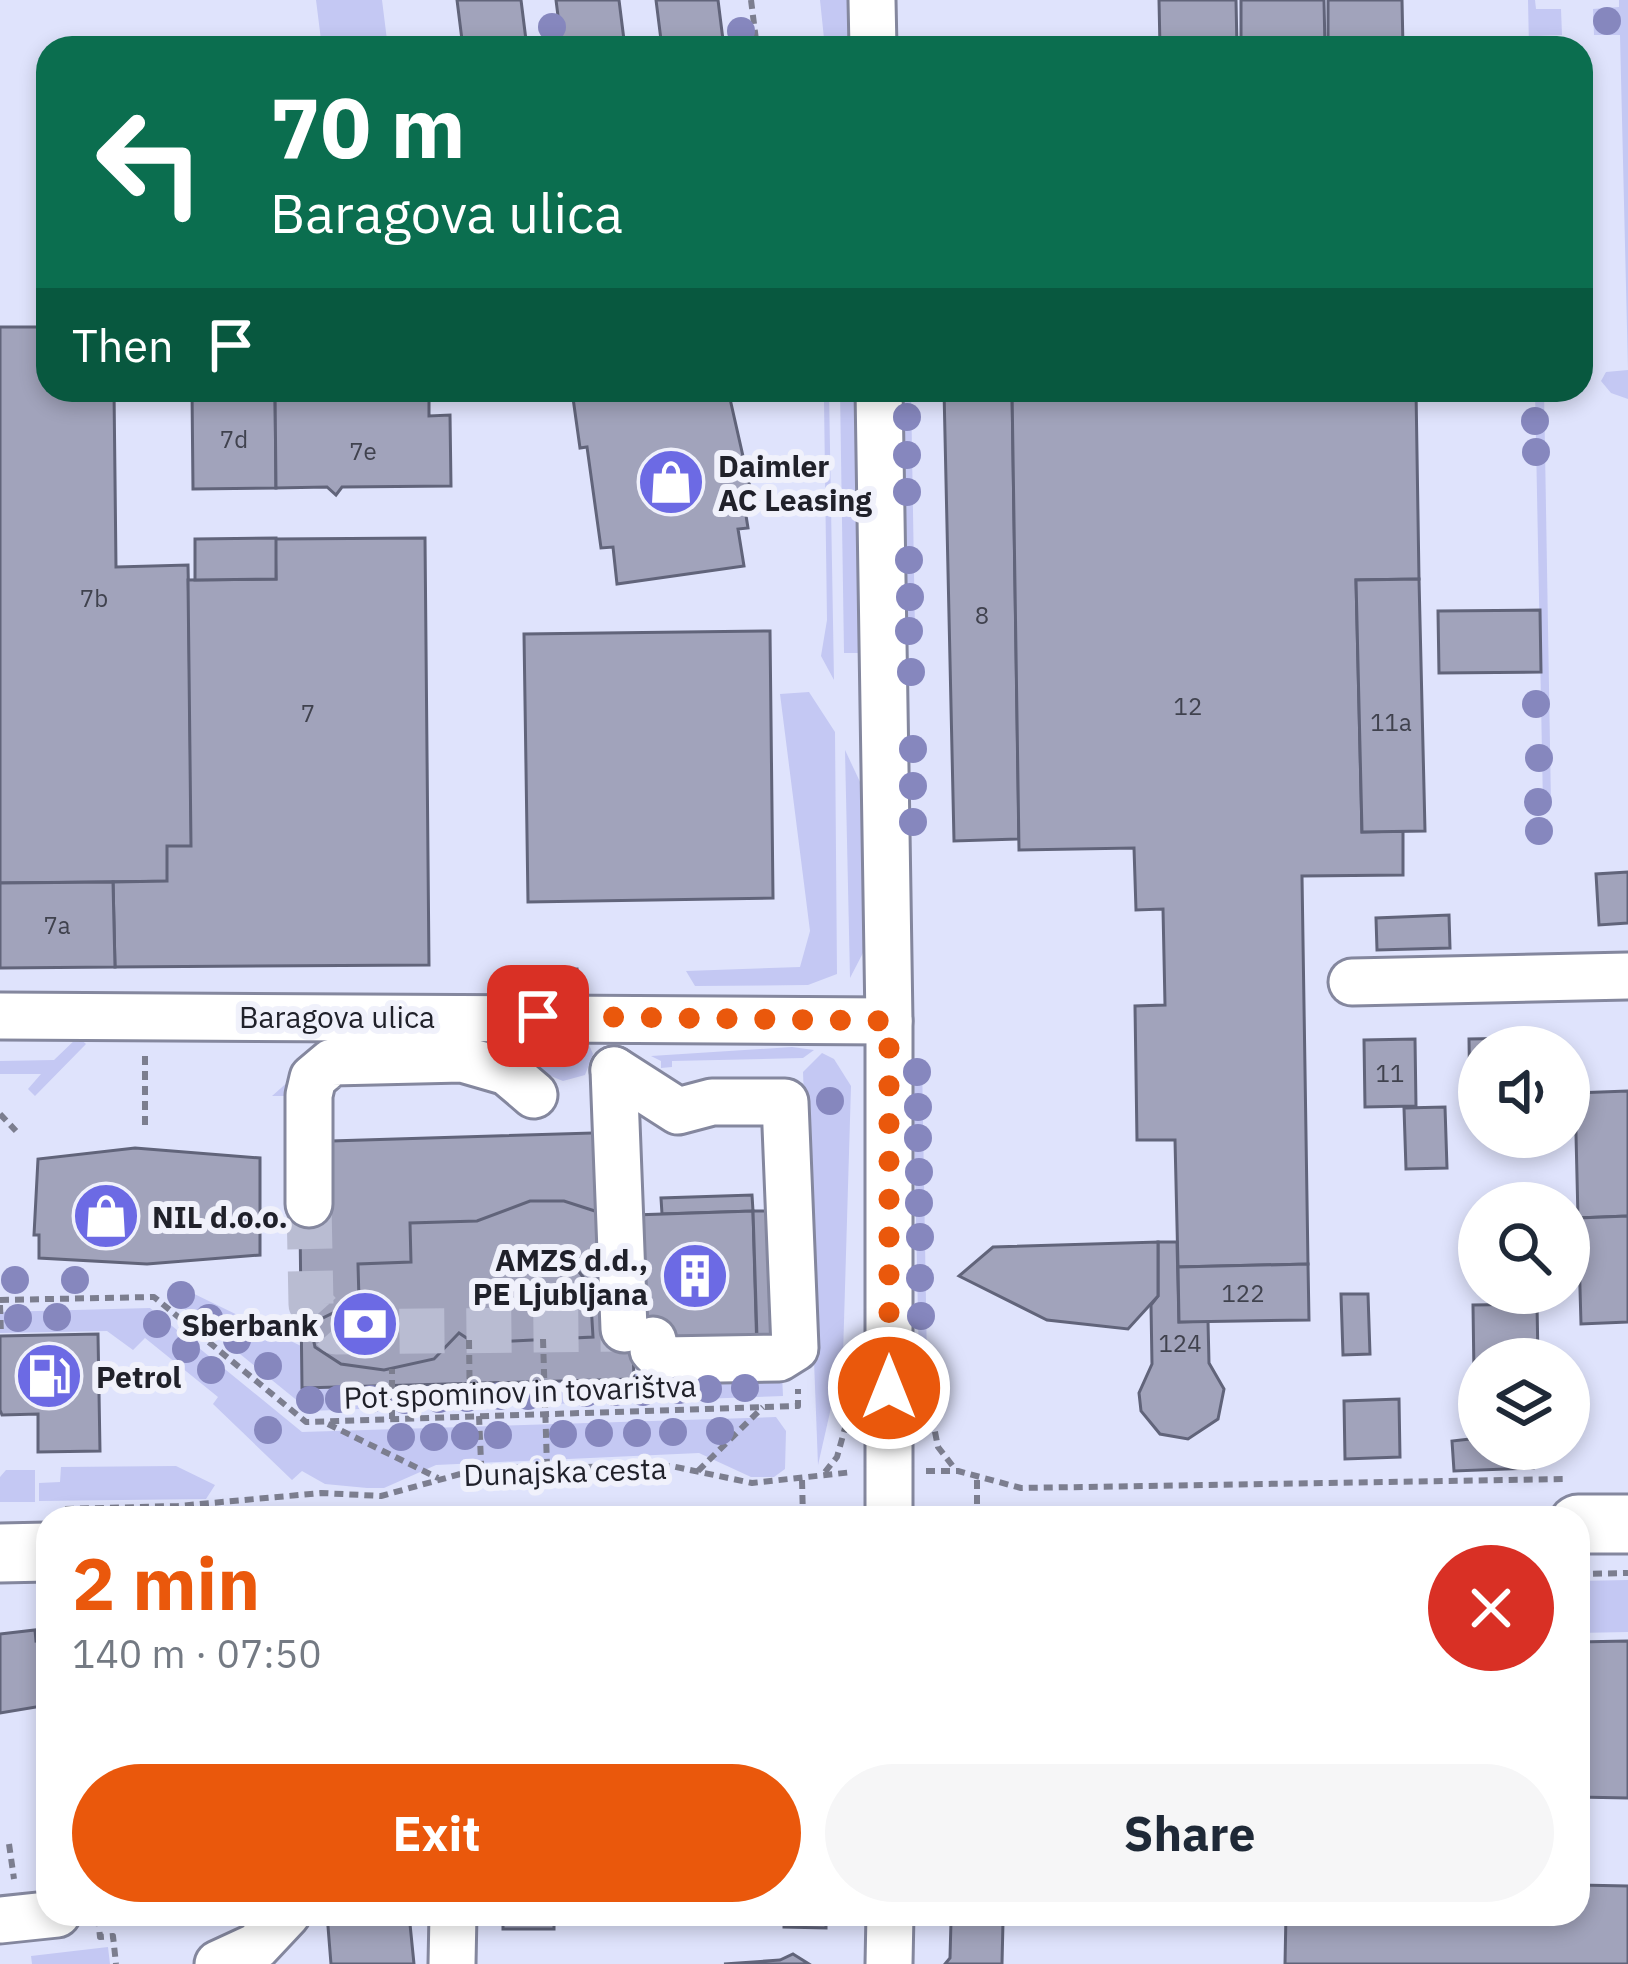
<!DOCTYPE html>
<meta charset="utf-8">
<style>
body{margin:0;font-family:"IBM Plex Sans",sans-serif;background:#f6f6f7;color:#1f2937;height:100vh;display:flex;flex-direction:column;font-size:45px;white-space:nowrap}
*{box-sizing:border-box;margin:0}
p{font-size:39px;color:#747a83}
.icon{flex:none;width:66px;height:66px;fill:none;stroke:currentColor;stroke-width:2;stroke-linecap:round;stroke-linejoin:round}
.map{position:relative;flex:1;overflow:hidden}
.details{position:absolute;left:36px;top:1506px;width:1554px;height:420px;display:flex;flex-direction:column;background:#fff;border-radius:36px;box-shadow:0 6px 18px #0003}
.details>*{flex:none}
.guide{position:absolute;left:36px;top:36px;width:1557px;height:366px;border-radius:36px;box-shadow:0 6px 18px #0003;background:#0b6e4f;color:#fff;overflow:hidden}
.buttons{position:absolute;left:1458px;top:1026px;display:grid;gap:24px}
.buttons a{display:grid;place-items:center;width:132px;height:132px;border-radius:50%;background:#fff;box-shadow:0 6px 18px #0003;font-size:60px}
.pin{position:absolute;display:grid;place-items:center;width:102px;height:102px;color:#fff;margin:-51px;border-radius:24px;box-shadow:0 6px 18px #0006}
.me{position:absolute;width:132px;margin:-66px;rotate:0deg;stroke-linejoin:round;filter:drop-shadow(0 0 9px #0008)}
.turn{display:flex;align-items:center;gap:42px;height:252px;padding:0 36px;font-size:54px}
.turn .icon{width:156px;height:156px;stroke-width:2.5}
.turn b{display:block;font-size:84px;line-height:102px}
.then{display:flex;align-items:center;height:114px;padding:0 36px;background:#0003;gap:24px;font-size:45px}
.round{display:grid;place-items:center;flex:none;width:126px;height:126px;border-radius:63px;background:#f6f6f7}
.overview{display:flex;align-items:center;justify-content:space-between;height:204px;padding:0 36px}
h1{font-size:72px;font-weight:700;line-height:90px;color:#ea580c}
.primary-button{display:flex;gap:24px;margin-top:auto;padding:24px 36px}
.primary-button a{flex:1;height:138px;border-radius:72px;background:#ea580c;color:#fff;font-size:48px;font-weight:700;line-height:138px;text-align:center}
.primary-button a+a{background:#f6f6f7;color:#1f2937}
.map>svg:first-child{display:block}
.green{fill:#c4c8f3}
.building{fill:#a1a3bb;stroke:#61647a;stroke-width:3}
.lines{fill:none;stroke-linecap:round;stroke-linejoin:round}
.minor-tunnel{stroke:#b9bcd2;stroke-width:45;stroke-dasharray:45 22;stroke-linecap:butt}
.minor-casing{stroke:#84879e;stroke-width:51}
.major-casing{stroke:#84879e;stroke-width:63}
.path{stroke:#7c7e8f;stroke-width:6;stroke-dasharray:9 6;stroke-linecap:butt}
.minor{stroke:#fff;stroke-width:45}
.major{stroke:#fff;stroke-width:57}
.tree{fill:#8687be}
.route{stroke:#ea580c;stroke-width:21;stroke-dasharray:0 37.8}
.labels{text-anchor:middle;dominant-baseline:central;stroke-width:12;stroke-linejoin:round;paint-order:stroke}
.number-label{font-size:24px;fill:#40424e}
.poi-label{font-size:30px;font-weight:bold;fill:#20212a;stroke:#f0f1fb;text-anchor:start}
.street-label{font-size:30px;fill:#20212a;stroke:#f0f1fb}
</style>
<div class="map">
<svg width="1628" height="1964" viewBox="0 0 1628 1964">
<rect width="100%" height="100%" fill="#dfe3fc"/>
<g class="green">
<polygon points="316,0 382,0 388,48 322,48"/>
<polygon points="820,0 849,0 850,48 825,48"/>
<polygon points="1528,0 1535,0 1536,9 1561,9 1562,35 1537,36 1537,48 1529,48"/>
<polygon points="1619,0 1628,0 1628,399 1611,393 1601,381 1606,372 1628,370 1620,35 1594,35 1593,9 1619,7"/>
<polygon points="789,390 829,390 834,680 821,656 827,620 824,401 788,399"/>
<polygon points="840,390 855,390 859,653 844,653"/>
<polygon points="903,390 911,390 915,633 906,633"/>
<polygon points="1535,390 1544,390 1551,805 1543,805"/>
<polygon points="809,692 835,732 837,974 808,985 695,986 686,971 800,967 810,931 780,694"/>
<polygon points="845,750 861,784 864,951 850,978"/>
<polygon points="342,1034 587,1040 593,1054 585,1075 563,1081 502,1056 337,1051 302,1096 272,1096"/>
<polygon points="78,1037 86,1044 35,1096 28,1089 41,1074 0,1074 0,1061 54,1060"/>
<polygon points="792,1047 814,1050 803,1058 672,1061 672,1067 661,1068 661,1061 651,1056"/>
<polygon points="822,1053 834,1059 851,1086 843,1355 818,1465 803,1072"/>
<polygon points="922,1059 927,1364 919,1365 913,1074"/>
<polygon points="180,1287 301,1346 302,1387 367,1385 385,1408 310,1411 181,1306"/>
<polygon points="150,1308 302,1432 776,1417 786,1431 785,1469 774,1477 751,1477 699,1453 436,1465 384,1488 367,1488 325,1484 302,1471 292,1480 213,1404 218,1397 145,1338 133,1350 107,1331 0,1333 0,1312"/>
<polygon points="600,1374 782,1374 783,1396 552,1404 555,1393"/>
<polygon points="519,1383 532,1389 540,1403 475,1406 492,1387"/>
<polygon points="440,1385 460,1397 461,1406 398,1408 405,1394"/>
<polygon points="176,1466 215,1485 206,1499 39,1501 39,1483 60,1482 61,1467"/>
<polygon points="6,1470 35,1470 35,1502 0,1502 0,1477"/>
<polygon points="1628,1580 1628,1632 1578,1633 1578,1581"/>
<polygon points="108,1947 110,1964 32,1964 31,1956"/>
</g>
<g class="building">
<polygon points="457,0 521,0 527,48 463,48"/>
<polygon points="556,0 619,0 625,48 562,48"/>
<polygon points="656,0 718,0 724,48 662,48"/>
<polygon points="1159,0 1236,0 1237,48 1160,48"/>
<polygon points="1241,0 1324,0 1325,48 1241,48"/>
<polygon points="1328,0 1402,0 1403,48 1328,48"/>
<polygon points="0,327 48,327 48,390 114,390 116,567 188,565 189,617 195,617 196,628 189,628 192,881 0,883"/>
<polygon points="192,390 275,390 276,488 193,489"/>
<polygon points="275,390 429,390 429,416 450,415 451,486 342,487 336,495 327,487 276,488"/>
<polygon points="579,390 728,390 752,496 743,497 748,528 738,529 744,566 617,584 613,547 601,548 587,447 580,448 573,398 580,397"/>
<polygon points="944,390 1012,390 1019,839 954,841"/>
<polygon points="1012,390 1416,390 1419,579 1356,580 1362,832 1403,831 1403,875 1302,876 1308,1264 1178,1267 1175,1140 1137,1140 1135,1006 1165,1005 1163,909 1136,910 1134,848 1019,850"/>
<polygon points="425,538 429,965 115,967 113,882 167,881 167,846 191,846 188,580 276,579 275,539"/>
<polygon points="195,539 276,538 276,579 195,580"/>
<polygon points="1419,579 1425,831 1362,832 1356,580"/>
<polygon points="1540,610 1541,672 1439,673 1438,611"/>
<polygon points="770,631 773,898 528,902 524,634"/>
<polygon points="1628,872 1628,923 1599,925 1596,874"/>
<polygon points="113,882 115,967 0,968 0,883"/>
<polygon points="1449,915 1450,948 1377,950 1376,918"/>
<polygon points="577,969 578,992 523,994 522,971"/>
<polygon points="1528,1038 1528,1047 1479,1047 1479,1107 1470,1107 1469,1039"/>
<polygon points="1415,1039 1416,1106 1365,1107 1364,1040"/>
<polygon points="1628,1091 1628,1216 1578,1218 1575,1093"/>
<polygon points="1445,1107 1447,1168 1406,1169 1404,1108"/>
<polygon points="626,1132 634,1379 302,1388 299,1142"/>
<polygon points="135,1148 260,1158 260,1255 147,1264 39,1258 39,1235 34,1235 38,1159"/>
<polygon points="752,1195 753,1211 662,1214 661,1198"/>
<polygon points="530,1201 564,1201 598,1212 607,1250 576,1268 590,1286 593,1337 474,1343 459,1333 434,1359 384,1370 341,1364 315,1347 312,1333 319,1320 359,1300 358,1264 411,1262 410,1223 477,1221"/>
<polygon points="753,1211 757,1353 638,1341 634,1215"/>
<polygon points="753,1211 784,1211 787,1337 757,1338"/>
<polygon points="1628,1216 1628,1322 1581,1324 1578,1218"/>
<polygon points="1158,1242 1177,1242 1179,1322 1208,1321 1209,1363 1224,1389 1218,1419 1188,1439 1160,1434 1141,1411 1139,1393 1152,1364 1151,1305 1158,1296"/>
<polygon points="1158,1242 1158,1296 1128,1329 1047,1320 959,1276 993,1247"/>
<polygon points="1308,1264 1309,1320 1179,1322 1178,1267"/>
<polygon points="1341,1294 1368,1294 1370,1354 1343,1355"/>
<polygon points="1537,1304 1538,1359 1479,1359 1479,1375 1474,1376 1473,1305"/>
<polygon points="98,1334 100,1451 38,1452 38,1414 2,1415 0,1410 0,1336"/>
<polygon points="1399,1399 1400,1457 1345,1459 1344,1401"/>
<polygon points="1479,1438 1479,1449 1518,1449 1532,1468 1454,1471 1452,1441"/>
<polygon points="35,1630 36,1641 48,1639 48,1705 0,1713 0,1634"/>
<polygon points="1628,1641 1628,1798 1578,1797 1578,1642"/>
<polygon points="1578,1885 1628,1886 1628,1964 1285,1964 1286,1914 1578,1914"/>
<polygon points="327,1914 409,1914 414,1964 331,1964"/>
<rect x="503" y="1914" width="51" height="15"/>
<polygon points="784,1914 826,1914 826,1928 784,1927"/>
<polygon points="951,1921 1003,1922 1002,1964 945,1964 950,1958"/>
<polygon points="793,1954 809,1964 724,1964 780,1960"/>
</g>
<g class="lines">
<polyline class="minor-tunnel" points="309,1204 311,1304 336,1332 624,1329"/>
<g class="minor-casing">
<g id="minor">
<polyline points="872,0 873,48"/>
<polyline points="879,390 889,1021 889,1518"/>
<polyline points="1352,982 1628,976"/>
<polyline points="0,1016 889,1021"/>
<polyline points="614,1070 678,1111 712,1102 785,1102 795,1348 779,1358 663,1360 653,1350 653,1340"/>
<polyline points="614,1070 624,1329"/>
<polyline points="309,1204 309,1095 313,1078 332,1062 462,1059 507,1072 534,1095"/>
<polyline points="0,1920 57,1914"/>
<polyline points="218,1964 257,1946 287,1914"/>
<polyline points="452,1964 453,1914"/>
<polyline points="889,1964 890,1914"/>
</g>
</g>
<g class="major-casing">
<g id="major">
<polyline points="1578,1524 1628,1524"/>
<polyline points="0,1553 48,1552"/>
</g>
</g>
<g class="path">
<polyline points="751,0 757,48"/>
<polyline points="145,1056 145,1131"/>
<polyline points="0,1114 16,1131"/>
<polyline points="0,1300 154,1297 306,1422 798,1406 798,1389"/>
<polyline points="0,1305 1,1335"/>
<polyline points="543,1339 547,1467"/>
<polyline points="469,1340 470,1416"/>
<polyline points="479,1416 482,1485"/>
<polyline points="932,1417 938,1447 955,1469"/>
<polyline points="392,1419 392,1369"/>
<polyline points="328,1424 438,1478"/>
<polyline points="698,1471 763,1407"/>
<polyline points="926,1471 958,1471 1021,1488 1564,1479"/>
<polyline points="825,1472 837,1457 847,1421"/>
<polyline points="802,1480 803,1518"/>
<polyline points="977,1480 977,1518"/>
<polyline points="65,1509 178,1506 321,1493 381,1496 482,1468 671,1466 752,1483 853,1472"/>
<polyline points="1578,1574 1628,1573"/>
<polyline points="9,1844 14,1879"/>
<polyline points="98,1917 100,1937 113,1936 116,1964"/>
</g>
<use href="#minor" class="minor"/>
<use href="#major" class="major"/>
</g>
<g class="tree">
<circle cx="1607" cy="21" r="14"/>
<circle cx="552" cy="27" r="14"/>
<circle cx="741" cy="31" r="14"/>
<circle cx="907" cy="417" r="14"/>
<circle cx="1535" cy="421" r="14"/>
<circle cx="1536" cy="452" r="14"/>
<circle cx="907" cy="455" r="14"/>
<circle cx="907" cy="492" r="14"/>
<circle cx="909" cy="560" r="14"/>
<circle cx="910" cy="597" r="14"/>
<circle cx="909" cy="631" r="14"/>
<circle cx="911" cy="672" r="14"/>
<circle cx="1536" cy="704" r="14"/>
<circle cx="913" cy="749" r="14"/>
<circle cx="1539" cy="758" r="14"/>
<circle cx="913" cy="786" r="14"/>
<circle cx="1538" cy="802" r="14"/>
<circle cx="913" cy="822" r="14"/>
<circle cx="1539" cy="831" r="14"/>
<circle cx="553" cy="1053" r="14"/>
<circle cx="917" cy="1072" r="14"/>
<circle cx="830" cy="1101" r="14"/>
<circle cx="918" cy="1107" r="14"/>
<circle cx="918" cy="1138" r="14"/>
<circle cx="919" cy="1172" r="14"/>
<circle cx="919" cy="1203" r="14"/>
<circle cx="920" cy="1237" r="14"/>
<circle cx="920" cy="1278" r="14"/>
<circle cx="15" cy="1280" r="14"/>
<circle cx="75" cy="1280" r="14"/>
<circle cx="181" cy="1295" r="14"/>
<circle cx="921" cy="1316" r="14"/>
<circle cx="57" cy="1317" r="14"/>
<circle cx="18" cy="1318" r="14"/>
<circle cx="209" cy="1318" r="14"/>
<circle cx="157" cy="1324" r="14"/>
<circle cx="237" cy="1340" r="14"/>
<circle cx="186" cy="1349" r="14"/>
<circle cx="921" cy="1357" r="14"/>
<circle cx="268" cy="1366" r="14"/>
<circle cx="211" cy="1370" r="14"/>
<circle cx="745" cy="1388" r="14"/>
<circle cx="708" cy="1389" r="14"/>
<circle cx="679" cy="1390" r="14"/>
<circle cx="615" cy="1392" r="14"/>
<circle cx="643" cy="1392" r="14"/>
<circle cx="586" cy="1393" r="14"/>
<circle cx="500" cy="1396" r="14"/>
<circle cx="528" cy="1396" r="14"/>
<circle cx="467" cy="1398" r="14"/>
<circle cx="339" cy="1399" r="14"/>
<circle cx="371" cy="1399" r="14"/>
<circle cx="439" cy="1399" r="14"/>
<circle cx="310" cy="1400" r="14"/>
<circle cx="405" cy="1400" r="14"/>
<circle cx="268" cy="1430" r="14"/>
<circle cx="720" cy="1431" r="14"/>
<circle cx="673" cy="1432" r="14"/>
<circle cx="599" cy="1433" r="14"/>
<circle cx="637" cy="1433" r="14"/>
<circle cx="563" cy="1434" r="14"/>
<circle cx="498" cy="1435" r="14"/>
<circle cx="465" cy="1436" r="14"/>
<circle cx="401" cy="1437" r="14"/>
<circle cx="434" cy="1437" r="14"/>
</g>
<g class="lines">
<polyline class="route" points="538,1016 889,1021 889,1388"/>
</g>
<defs>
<g id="shop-disc" transform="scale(3.45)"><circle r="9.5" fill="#6c6ae4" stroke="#f0f1fb"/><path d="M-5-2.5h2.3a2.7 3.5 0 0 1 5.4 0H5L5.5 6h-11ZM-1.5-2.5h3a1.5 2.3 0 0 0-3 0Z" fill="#fff"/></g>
<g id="building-disc" transform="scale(3.45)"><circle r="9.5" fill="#6c6ae4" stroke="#f0f1fb"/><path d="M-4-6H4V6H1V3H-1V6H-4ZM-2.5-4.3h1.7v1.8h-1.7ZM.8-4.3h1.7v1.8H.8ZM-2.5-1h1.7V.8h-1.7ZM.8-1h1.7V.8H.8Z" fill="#fff"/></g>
<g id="bank-disc" transform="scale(3.45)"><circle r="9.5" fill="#6c6ae4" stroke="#f0f1fb"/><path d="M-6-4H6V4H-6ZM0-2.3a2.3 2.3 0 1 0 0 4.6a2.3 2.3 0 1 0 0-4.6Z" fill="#fff"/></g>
<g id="fuel-disc" transform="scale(3.45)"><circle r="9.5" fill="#6c6ae4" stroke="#f0f1fb"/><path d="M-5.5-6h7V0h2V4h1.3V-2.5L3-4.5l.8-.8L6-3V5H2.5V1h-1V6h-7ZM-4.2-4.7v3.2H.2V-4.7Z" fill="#fff"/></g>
</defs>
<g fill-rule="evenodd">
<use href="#shop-disc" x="671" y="482"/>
<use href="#shop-disc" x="106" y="1216"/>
<use href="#building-disc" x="695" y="1276"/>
<use href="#bank-disc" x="365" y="1324"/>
<use href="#fuel-disc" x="49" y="1376"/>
</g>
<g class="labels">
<g class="number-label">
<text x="234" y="439">7d</text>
<text x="363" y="451">7e</text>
<text x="94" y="598">7b</text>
<text x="982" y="615">8</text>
<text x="1188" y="706">12</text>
<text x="308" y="713">7</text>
<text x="1391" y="722">11a</text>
<text x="57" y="925">7a</text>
<text x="1390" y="1073">11</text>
<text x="1243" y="1293">122</text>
<text x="1180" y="1343">124</text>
</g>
<g class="poi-label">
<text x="718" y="465">Daimler<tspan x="718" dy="34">AC Leasing</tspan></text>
<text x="152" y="1216">NIL d.o.o.</text>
<text x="648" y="1259" text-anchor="end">AMZS d.d.,<tspan x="648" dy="34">PE Ljubljana</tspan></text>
<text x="318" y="1324" text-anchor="end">Sberbank</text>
<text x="96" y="1376">Petrol</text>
</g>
<g class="street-label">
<text x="337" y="1016">Baragova ulica</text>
<text transform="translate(520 1391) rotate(-2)">Pot spominov in tovarištva</text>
<text transform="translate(565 1471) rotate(-2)">Dunajska cesta</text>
</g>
</g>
</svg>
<div class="buttons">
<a><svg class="icon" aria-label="sound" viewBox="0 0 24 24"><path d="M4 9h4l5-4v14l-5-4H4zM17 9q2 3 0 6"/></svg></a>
<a><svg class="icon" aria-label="search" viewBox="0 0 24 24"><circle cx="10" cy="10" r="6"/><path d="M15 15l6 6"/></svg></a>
<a><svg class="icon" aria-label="layers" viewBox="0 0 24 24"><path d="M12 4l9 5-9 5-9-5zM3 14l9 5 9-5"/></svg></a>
</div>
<div class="pin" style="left:538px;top:1016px;background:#d93025"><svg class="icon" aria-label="arrive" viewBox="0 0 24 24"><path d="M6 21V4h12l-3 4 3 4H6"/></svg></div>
<svg class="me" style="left:889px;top:1388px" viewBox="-20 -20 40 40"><circle r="17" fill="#ea580c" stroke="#fff" stroke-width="3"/><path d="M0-11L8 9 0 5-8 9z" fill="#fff"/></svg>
<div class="guide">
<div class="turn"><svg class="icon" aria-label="left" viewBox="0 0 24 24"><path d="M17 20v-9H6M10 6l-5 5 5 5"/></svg><div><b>70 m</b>Baragova ulica</div></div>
<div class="then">Then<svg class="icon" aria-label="arrive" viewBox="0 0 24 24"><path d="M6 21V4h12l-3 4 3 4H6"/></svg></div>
</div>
<section class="details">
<div class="overview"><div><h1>2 min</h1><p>140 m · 07:50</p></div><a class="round" style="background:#d93025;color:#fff"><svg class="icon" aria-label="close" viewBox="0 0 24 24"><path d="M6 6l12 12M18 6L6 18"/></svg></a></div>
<div class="primary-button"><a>Exit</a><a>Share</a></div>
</section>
</div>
